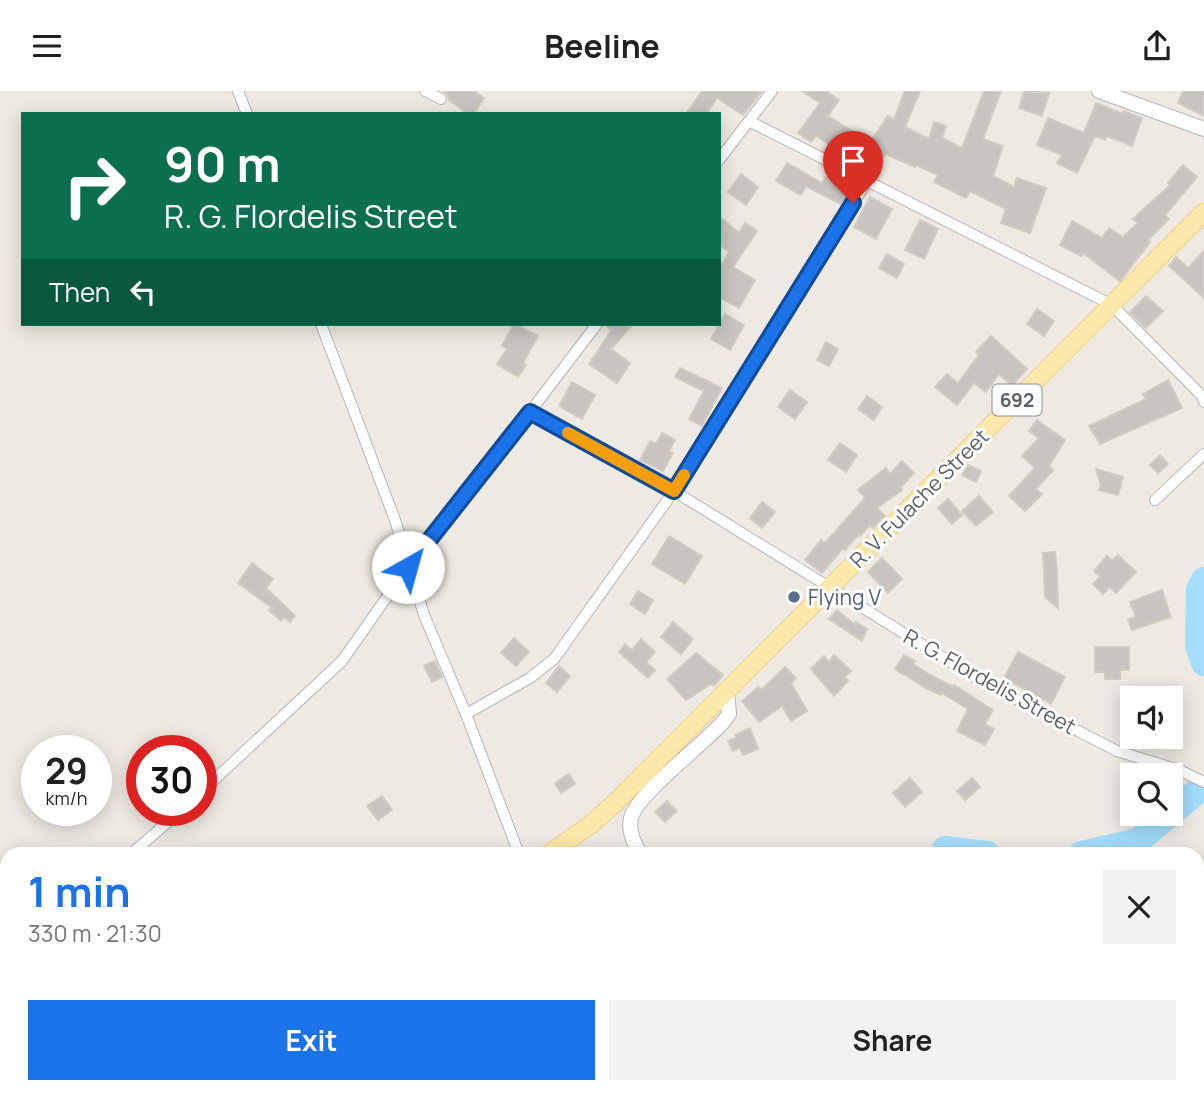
<!DOCTYPE html>
<meta charset="utf-8">
<style>
body{margin:0;font-family:Manrope,sans-serif;background:#f2f2f2;color:#222;height:100vh;display:flex;flex-direction:column;font-size:26px;white-space:nowrap}
*{box-sizing:border-box;margin:0}
p{font-size:23px;color:#767676}
.icon{flex:none;width:38px;height:38px;fill:none;stroke:currentColor;stroke-width:2;stroke-linecap:round;stroke-linejoin:round}
.map{position:relative;flex:1;overflow:hidden}
.panel{position:absolute;left:0px;top:756px;width:1204px;height:247px;display:flex;flex-direction:column;background:#fff;border-radius:21px 21px 0 0;box-shadow:0 4px 18px #0003}
.panel>*{flex:none}
.guide{position:absolute;left:21px;top:21px;width:700px;height:214px;border-radius:0px;box-shadow:0 4px 18px #0003;background:#0b6e4f;color:#fff;overflow:hidden}
.fabs{position:absolute;left:1120px;top:595px;display:grid;gap:14px}
.fabs a{display:grid;place-items:center;width:63px;height:63px;border-radius:0px;background:#fff;box-shadow:0 4px 18px #0003;font-size:35px}
.speed{position:absolute;left:21px;top:644px;display:flex;gap:14px;font-size:35px;font-weight:700;text-align:center}
.speed>*{display:grid;place-content:center;width:91px;height:91px;border-radius:50%;background:#fff;box-shadow:0 4px 18px #0003;line-height:1}
.speed small{font-size:18px;font-weight:400}
.speed .limit{border:10px solid #d22;background:#fff;color:#111}
.pin{position:absolute;display:grid;place-items:center;width:60px;height:60px;color:#fff;margin:-72px -30px;border-radius:50% 50% 50% 0;rotate:-45deg;box-shadow:0 0 7px #0007}
.pin .icon{rotate:45deg}
.me{position:absolute;width:77px;margin:-38px;rotate:38deg;stroke-linejoin:round;filter:drop-shadow(0 0 5px #0008)}
.turn{display:flex;align-items:center;gap:24px;height:147px;padding:0 28px;font-size:32px}
.turn .icon{width:91px;height:91px;stroke-width:2.5}
.turn b{display:block;font-size:49px;line-height:60px}
.then{display:flex;align-items:center;height:66px;padding:0 28px;background:#0003;gap:14px;font-size:26px}
.round{display:grid;place-items:center;flex:none;width:74px;height:74px;border-radius:0px;background:#f2f2f2}
.overview{display:flex;align-items:center;justify-content:space-between;height:119px;padding:0 28px}
h1{font-size:42px;font-weight:700;line-height:52px;color:#1a73e8}
.cta{display:flex;gap:14px;margin-top:auto;padding:14px 28px}
.cta a{flex:1;height:80px;border-radius:0px;background:#1a73e8;color:#fff;font-size:28px;font-weight:700;line-height:80px;text-align:center}
.cta a+a{background:#f2f2f2;color:#222}
header{display:flex;justify-content:space-between;align-items:center;height:91px;padding:0 28px;background:#fff;font-size:32px;font-weight:700}
.map>svg:first-child{display:block}
.lines{fill:none;stroke-linecap:round;stroke-linejoin:round}
.river{stroke:#a5ddfc;stroke-width:26}
.building{fill:#c8c5c1;stroke:#d2ccc2;stroke-width:2}
.minor-casing{stroke:#b4b6ba;stroke-width:12}
.tertiary-casing{stroke:#b4b6ba;stroke-width:16}
.primary-casing{stroke:#edb85d;stroke-width:19}
.minor{stroke:#fff;stroke-width:10}
.tertiary{stroke:#fff;stroke-width:14}
.primary{stroke:#fce8aa;stroke-width:18}
.route-casing{stroke:#114b97;stroke-width:18}
.route{stroke:#1a73e8;stroke-width:12}
.slow{stroke:#f59e0b;stroke-width:12}
.service-dot{fill:#5c6f8a;stroke:#fff;stroke-width:2.5}
.labels{text-anchor:middle;dominant-baseline:central;stroke-width:6;stroke-linejoin:round;paint-order:stroke}
.shield{fill:#fff;stroke:#8c9092;stroke-width:2}
.shield-label{font-size:19px;font-weight:bold;fill:#5b6064}
.street-label{font-size:21px;fill:#5b6064;stroke:#fff}
.service-label{font-size:21px;fill:#4e5e75;stroke:#fff;text-anchor:start}
</style>
<header><svg class="icon" aria-label="menu" viewBox="0 0 24 24"><path d="M4 6h16M4 12h16M4 18h16"/></svg>Beeline<svg class="icon" aria-label="share" viewBox="0 0 24 24"><path d="M12 15V3M7 8l5-5 5 5M5 13v7h14v-7"/></svg></header>
<div class="map">
<svg width="1204" height="1002" viewBox="0 0 1204 1002">
<rect width="100%" height="100%" fill="#eeeae3"/>
<g class="lines">
<g class="river">
<polyline points="1204,489 1199,498 1198,555 1204,572"/>
<polyline points="945,758 987,763"/>
<polyline points="1081,763 1138,750 1199,699"/>
</g>
</g>
<g class="building">
<polygon points="443,0 474,0 484,7 474,23 468,23 449,9 448,4"/>
<polygon points="702,0 762,0 743,24 717,7 706,23 686,23"/>
<polygon points="802,0 826,0 839,9 828,25 870,51 888,25 894,28 905,0 920,0 905,36 929,48 934,31 946,35 942,47 962,57 984,0 1001,0 983,48 1003,55 993,85 1014,96 1017,87 1046,97 1030,142 1001,132 1006,118 970,100 966,107 934,91 938,84 916,74 915,76 885,63 874,81 816,45 811,51 798,42 820,12"/>
<polygon points="1024,0 1049,2 1042,25 1019,17"/>
<polygon points="1183,0 1204,0 1204,25 1178,12"/>
<polygon points="1096,12 1123,23 1124,20 1142,27 1132,55 1107,45 1105,49 1095,45 1077,82 1057,72 1062,64 1037,54 1048,27 1084,42"/>
<polygon points="787,72 822,92 825,86 850,99 842,114 806,95 801,104 776,90"/>
<polygon points="1183,74 1197,86 1165,124 1169,128 1148,149 1150,151 1120,190 1083,162 1081,165 1060,154 1072,130 1102,147 1109,137 1123,146 1138,132 1133,128 1170,94 1168,92"/>
<polygon points="741,83 758,96 746,114 728,101"/>
<polygon points="870,106 892,118 876,148 854,136"/>
<polygon points="719,125 739,142 745,132 757,140 733,176 755,189 739,217 719,206 719,179 729,161 719,153"/>
<polygon points="920,129 938,138 924,168 905,159"/>
<polygon points="1204,160 1204,207 1169,175 1176,166 1188,177"/>
<polygon points="887,163 904,173 897,187 879,177"/>
<polygon points="1146,205 1163,220 1146,237 1130,221"/>
<polygon points="1037,218 1054,230 1044,245 1027,233"/>
<polygon points="725,223 744,234 730,259 711,248"/>
<polygon points="514,233 538,245 523,272 526,274 518,286 497,273 507,258 502,255"/>
<polygon points="605,233 633,233 611,258 630,272 617,292 589,273 611,240"/>
<polygon points="991,245 1027,278 1012,295 999,283 986,301 974,292 957,314 935,296 947,283 958,292 979,264 976,261"/>
<polygon points="826,251 838,258 829,275 817,269"/>
<polygon points="680,277 722,297 702,335 689,328 704,300 675,286"/>
<polygon points="1168,289 1182,317 1100,353 1089,335 1146,308 1143,303"/>
<polygon points="572,291 595,304 582,328 559,315"/>
<polygon points="790,299 807,311 795,328 778,316"/>
<polygon points="867,305 882,316 874,329 858,318"/>
<polygon points="1037,329 1065,349 1049,375 1053,379 1036,398 1042,403 1025,420 1009,405 1035,377 1022,365 1039,347 1029,340"/>
<polygon points="662,342 675,349 669,360 673,362 663,380 640,369 650,350 656,353"/>
<polygon points="840,352 857,364 846,381 828,369"/>
<polygon points="1160,364 1168,373 1158,382 1150,374"/>
<polygon points="902,370 914,382 900,397 902,399 877,417 885,425 873,437 870,434 860,445 859,443 845,459 843,457 822,482 805,469 821,449 825,452 865,407 858,399 886,377 890,383"/>
<polygon points="968,374 981,380 976,391 962,384"/>
<polygon points="1096,378 1123,386 1118,404 1099,399 1101,395"/>
<polygon points="979,405 993,421 976,435 962,420"/>
<polygon points="948,408 962,424 952,433 938,417"/>
<polygon points="762,411 775,421 762,437 750,427"/>
<polygon points="669,445 702,465 685,493 652,473"/>
<polygon points="1055,461 1057,480 1058,517 1045,506 1043,462"/>
<polygon points="1118,464 1136,481 1116,502 1110,496 1103,503 1093,493 1100,486 1094,480 1107,465 1112,470"/>
<polygon points="882,467 902,488 888,502 868,481"/>
<polygon points="252,472 273,488 266,497 295,525 290,531 284,526 281,530 269,519 272,517 238,492"/>
<polygon points="431,484 437,500 426,504 421,487"/>
<polygon points="1162,499 1171,526 1132,539 1128,528 1136,526 1130,511"/>
<polygon points="638,500 653,509 645,523 630,513"/>
<polygon points="837,519 855,534 856,531 867,538 862,550 829,528"/>
<polygon points="673,531 693,548 681,563 661,546"/>
<polygon points="514,547 529,561 516,575 501,562"/>
<polygon points="641,548 655,561 646,571 655,579 648,587 619,561 625,553 632,559"/>
<polygon points="1095,556 1129,556 1129,579 1120,579 1120,588 1105,588 1105,581 1095,581"/>
<polygon points="1018,561 1065,586 1051,613 1004,587"/>
<polygon points="696,562 723,584 714,595 711,593 686,609 667,588"/>
<polygon points="834,564 851,580 845,586 848,590 834,605 811,578 824,565 829,571"/>
<polygon points="904,564 915,570 913,573 932,585 953,596 954,594 993,619 985,633 994,638 985,654 957,640 968,618 942,602 941,604 926,597 895,578"/>
<polygon points="435,570 442,586 432,591 424,575"/>
<polygon points="559,575 570,585 557,601 546,592"/>
<polygon points="785,576 796,587 791,592 807,620 791,630 782,615 759,631 742,610 758,596 761,599"/>
<polygon points="750,637 758,658 743,664 740,657 733,660 728,650 736,647 735,644"/>
<polygon points="569,683 575,693 561,702 555,692"/>
<polygon points="910,687 922,701 905,716 893,702"/>
<polygon points="972,687 980,696 965,709 957,700"/>
<polygon points="382,705 392,719 378,729 367,715"/>
<polygon points="667,710 677,720 665,731 655,721"/>
</g>
<g class="lines">
<g class="minor-casing">
<g id="minor">
<polyline points="238,0 247,23"/>
<polyline points="425,0 441,8"/>
<polyline points="749,30 1112,214 1202,305 1204,311"/>
<polyline points="719,69 772,0"/>
<polyline points="321,233 395,429 424,524 466,623 519,763"/>
<polyline points="530,321 674,400 981,590 1117,660 1179,679 1204,691"/>
<polyline points="1155,409 1204,363"/>
<polyline points="466,623 530,587 554,568 674,400 867,90"/>
<polyline points="201,701 342,570 408,476 530,321 597,233"/>
<polyline points="131,763 182,719"/>
<polyline points="0,846 7,842"/>
<polyline points="0,987 7,991"/>
<polyline points="14,996 24,1002"/>
<polyline points="603,996 606,1002"/>
<polyline points="71,1002 76,1002"/>
</g>
</g>
<g class="tertiary-casing">
<g id="tertiary">
<polyline points="1099,0 1204,38"/>
<path d="M640,763C634,752 628,740 631,727C636,704 705,652 724,630L729,623L727,600"/>
<polyline points="810,996 814,1002"/>
</g>
</g>
<g class="primary-casing">
<g id="primary">
<polyline points="549,763 590,734 615,712 1204,121"/>
<polyline points="134,1002 145,996"/>
</g>
</g>
<use href="#minor" class="minor"/>
<use href="#tertiary" class="tertiary"/>
<use href="#primary" class="primary"/>
</g>
<g class="lines">
<g class="route-casing">
<polyline id="route" points="408,476 530,321 674,400 853,112"/>
</g>
<use href="#route" class="route"/>
<polyline class="slow" points="568,342 674,400 684,384"/>
</g>
<circle class="service-dot" cx="794" cy="506" r="7"/>
<g class="labels">
<rect class="shield" x="992.5" y="293.5" width="49" height="31" rx="5"/>
<g class="shield-label">
<text x="1017" y="309">692</text>
</g>
<g class="street-label">
<text transform="translate(919 407) rotate(-45)">R. V. Fulache Street</text>
<text transform="translate(990 590) rotate(29)">R. G. Flordelis Street</text>
</g>
<g class="service-label">
<text x="808" y="506">Flying V</text>
</g>
</g>
</svg>
<div class="fabs">
<a><svg class="icon" aria-label="sound" viewBox="0 0 24 24"><path d="M4 9h4l5-4v14l-5-4H4zM17 9q2 3 0 6"/></svg></a>
<a><svg class="icon" aria-label="search" viewBox="0 0 24 24"><circle cx="10" cy="10" r="6"/><path d="M15 15l6 6"/></svg></a>
</div>
<div class="speed"><div>29<small>km/h</small></div><div class="limit">30</div></div>
<div class="pin" style="left:853px;top:112px;background:#d93025"><svg class="icon" aria-label="arrive" viewBox="0 0 24 24"><path d="M6 21V4h12l-3 4 3 4H6"/></svg></div>
<svg class="me" style="left:408px;top:476px" viewBox="-20 -20 40 40"><circle r="19" fill="#fff"/><path d="M0-13L10 11 0 6-10 11z" fill="#1a73e8"/></svg>
<div class="guide">
<div class="turn"><svg class="icon" aria-label="right" viewBox="0 0 24 24"><path d="M7 20v-9h11M14 6l5 5-5 5"/></svg><div><b>90 m</b>R. G. Flordelis Street</div></div>
<div class="then">Then<svg class="icon" aria-label="left" viewBox="0 0 24 24"><path d="M17 20v-9H6M10 6l-5 5 5 5"/></svg></div>
</div>
<section class="panel">
<div class="overview"><div><h1>1 min</h1><p>330 m · 21:30</p></div><a class="round"><svg class="icon" aria-label="close" viewBox="0 0 24 24"><path d="M6 6l12 12M18 6L6 18"/></svg></a></div>
<div class="cta"><a>Exit</a><a>Share</a></div>
</section>
</div>
